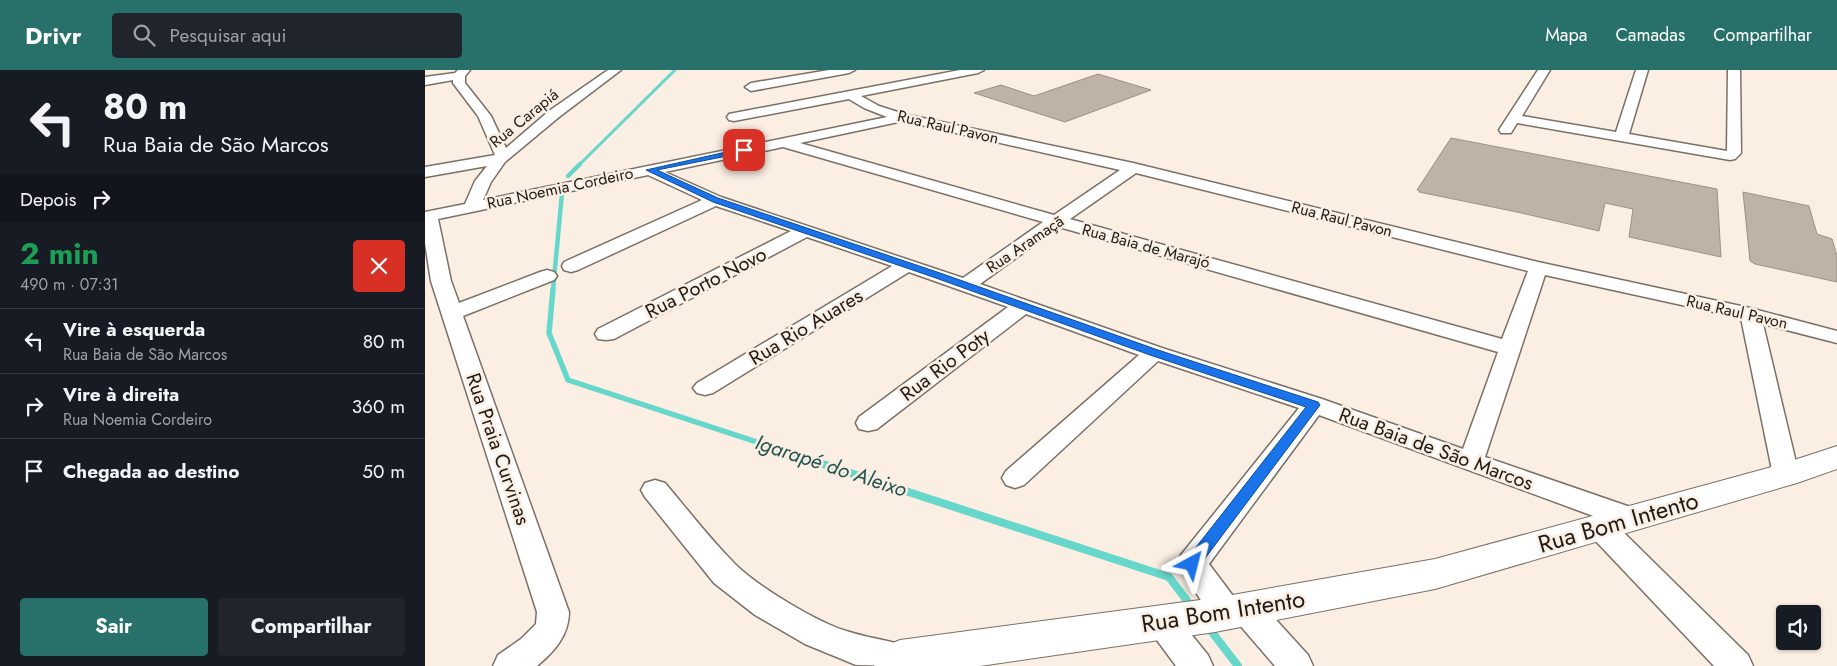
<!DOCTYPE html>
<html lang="pt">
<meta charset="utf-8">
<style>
body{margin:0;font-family:Jost,sans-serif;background:#20242c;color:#f1f3f6;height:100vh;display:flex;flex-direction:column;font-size:19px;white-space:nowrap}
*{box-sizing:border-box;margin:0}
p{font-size:16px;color:#9ea1a6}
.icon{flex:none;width:28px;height:28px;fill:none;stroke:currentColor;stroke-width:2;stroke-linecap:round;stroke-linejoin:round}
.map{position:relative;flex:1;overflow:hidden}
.drawer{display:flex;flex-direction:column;background:#171b24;width:425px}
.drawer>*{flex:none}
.top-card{background:#171b24;color:#f1f3f6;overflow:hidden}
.buttons{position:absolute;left:1351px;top:535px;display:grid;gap:10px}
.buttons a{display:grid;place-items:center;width:45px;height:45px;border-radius:5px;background:#171b24;box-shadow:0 1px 4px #0004;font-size:25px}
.pin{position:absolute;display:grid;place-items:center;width:42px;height:42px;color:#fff;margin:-21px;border-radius:10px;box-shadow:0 2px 8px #0006}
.me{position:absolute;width:55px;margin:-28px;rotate:38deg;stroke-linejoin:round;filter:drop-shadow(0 0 4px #0008)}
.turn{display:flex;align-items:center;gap:18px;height:105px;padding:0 20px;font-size:22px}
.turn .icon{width:65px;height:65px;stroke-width:2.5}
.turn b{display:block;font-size:35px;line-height:42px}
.then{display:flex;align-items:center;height:48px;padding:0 20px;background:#0003;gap:10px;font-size:19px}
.round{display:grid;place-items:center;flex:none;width:52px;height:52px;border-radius:5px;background:#20242c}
.head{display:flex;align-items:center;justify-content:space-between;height:85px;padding:0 20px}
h1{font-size:30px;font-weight:700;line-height:38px;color:#1e9e55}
.button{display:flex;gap:10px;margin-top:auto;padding:10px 20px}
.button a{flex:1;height:58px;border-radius:5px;background:#28716a;color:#fff;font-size:20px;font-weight:700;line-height:58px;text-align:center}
.button a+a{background:#20242c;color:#f1f3f6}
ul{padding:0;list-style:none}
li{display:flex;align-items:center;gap:15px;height:65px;padding:0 20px;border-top:1px solid #363941}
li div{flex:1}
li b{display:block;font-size:19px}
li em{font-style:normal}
header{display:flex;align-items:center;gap:30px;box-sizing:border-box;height:70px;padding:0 25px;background:#28716a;color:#fff}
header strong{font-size:24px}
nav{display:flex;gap:28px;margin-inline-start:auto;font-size:18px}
.search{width:350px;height:45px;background:#20242c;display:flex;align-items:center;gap:12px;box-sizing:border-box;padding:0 18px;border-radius:5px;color:#9ea1a6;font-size:19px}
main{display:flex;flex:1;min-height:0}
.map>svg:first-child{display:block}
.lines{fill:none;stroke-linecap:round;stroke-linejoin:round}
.stream-far3{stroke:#68d7cb;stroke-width:3}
.stream-far2{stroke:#68d7cb;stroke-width:4.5}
.stream-far1{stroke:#68d7cb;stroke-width:5.5}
.stream{stroke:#68d7cb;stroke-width:8}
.building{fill:#bfb3a8;stroke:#9d9187}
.street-casing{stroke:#7b7066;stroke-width:3}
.secondary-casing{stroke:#7b7066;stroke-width:2}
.street{fill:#fff;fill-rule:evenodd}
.secondary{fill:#fff;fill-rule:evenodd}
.route{fill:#1a73e8;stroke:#114b97}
.labels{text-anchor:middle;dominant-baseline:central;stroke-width:5;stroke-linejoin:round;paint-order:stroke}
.far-street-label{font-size:16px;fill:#1f1a16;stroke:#fbeee3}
.street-label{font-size:20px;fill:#1f1a16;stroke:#fbeee3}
.water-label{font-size:21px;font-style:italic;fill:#255551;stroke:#fbeee3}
.near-street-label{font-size:24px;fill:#1f1a16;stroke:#fbeee3}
</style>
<header>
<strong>Drivr</strong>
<div class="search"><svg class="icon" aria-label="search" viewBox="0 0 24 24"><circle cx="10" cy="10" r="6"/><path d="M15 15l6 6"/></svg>Pesquisar aqui</div>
<nav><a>Mapa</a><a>Camadas</a><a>Compartilhar</a></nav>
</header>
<main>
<section class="drawer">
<div class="top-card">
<div class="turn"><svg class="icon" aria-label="left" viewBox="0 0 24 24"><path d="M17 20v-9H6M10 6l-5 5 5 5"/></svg><div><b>80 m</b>Rua Baia de São Marcos</div></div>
<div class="then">Depois<svg class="icon" aria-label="right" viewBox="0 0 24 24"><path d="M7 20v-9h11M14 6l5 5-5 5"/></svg></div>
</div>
<div class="head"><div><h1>2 min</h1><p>490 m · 07:31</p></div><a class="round" style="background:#d93025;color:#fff"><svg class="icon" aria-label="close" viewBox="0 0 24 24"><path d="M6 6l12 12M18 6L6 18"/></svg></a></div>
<ul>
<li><svg class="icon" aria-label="left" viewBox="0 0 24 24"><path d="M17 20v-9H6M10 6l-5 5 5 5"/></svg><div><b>Vire à esquerda</b><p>Rua Baia de São Marcos</p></div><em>80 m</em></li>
<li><svg class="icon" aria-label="right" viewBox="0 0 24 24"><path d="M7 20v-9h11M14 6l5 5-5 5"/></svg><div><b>Vire à direita</b><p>Rua Noemia Cordeiro</p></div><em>360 m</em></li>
<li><svg class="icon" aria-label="arrive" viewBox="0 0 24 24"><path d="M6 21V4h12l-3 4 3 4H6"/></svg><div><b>Chegada ao destino</b></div><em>50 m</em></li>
</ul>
<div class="button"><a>Sair</a><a>Compartilhar</a></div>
</section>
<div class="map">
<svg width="1412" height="596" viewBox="0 0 1412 596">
<rect width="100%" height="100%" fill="#fbeee3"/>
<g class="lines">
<polyline class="stream-far3" points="154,95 250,0"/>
<g class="stream-far2">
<polyline points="143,106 155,94"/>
<polyline points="128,220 137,123"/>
</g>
<polyline class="stream-far1" points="128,219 124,263 143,310 365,383"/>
<g class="stream">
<polyline points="361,382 744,507 766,536"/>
<polyline points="783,557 813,596"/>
</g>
</g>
<g class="building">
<polygon points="673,4 726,20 640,52 549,23 576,15 609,26"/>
<polygon points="1026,68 1292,119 1296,187 1204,167 1208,139 1180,133 1174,161 1092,142 994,122 995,121 992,120"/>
<polygon points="1318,122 1384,136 1392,164 1407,169 1412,186 1412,212 1330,194 1325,191"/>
</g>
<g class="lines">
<g class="street-casing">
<g id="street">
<path d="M33,0H45L40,6V13L66,46L81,78L124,41L183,0H196L134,47L80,92L66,112L58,130L462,47L439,38L424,29L309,51L304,50L302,47L304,44L535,0H559L553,3L436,26L454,36L479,44L708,93L1113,192L1325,238L1412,261V273L1338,254L1374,405L1370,412L1361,415L1352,412L1348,405L1316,248L1120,205L1060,387L1214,440L1218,448L1214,456L1204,459L1190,454L1323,585L1328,596H1289L1165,465L1161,457L1165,449L1171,447L894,345L784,494L811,530L822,526L833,530L883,585L888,596H850L813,553L802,557L791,553L752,494L756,485L874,338L733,291L599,415L590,418L581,415L577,408L581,401L714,285L601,244L452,359L443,361L434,359L431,353L434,347L583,237L484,202L288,323L280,325L272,323L268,318L272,313L467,196L382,167L189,269L181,270L173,269L170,264L173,259L366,161L291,136L153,200L146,202L139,200L137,196L139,192L277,130L223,105L13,149L26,211L34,233L115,202L122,200L129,202L132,206L129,210L38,246L144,542C144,565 129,582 112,596H68L73,585L96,569L111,554L112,542L6,211L0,173V142L40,134L50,111L62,96L0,107V97L70,85L53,46L28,13V10L0,15V7L30,3ZM478,51L695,100L629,145L375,73ZM358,77L618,152L538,208L296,127L240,102ZM711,103L1103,201L1077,269L645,149ZM634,157L1073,282L1038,379L897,329L737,278L555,214Z"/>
<polygon points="404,0 430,0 424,3 326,21 320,17 326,13"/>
<polygon points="1113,0 1125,0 1097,46 1191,62 1211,0 1223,0 1204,64 1302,81 1303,0 1315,0 1316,83 1310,89 1305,90 1092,53 1086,63 1076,63 1074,60"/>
<path d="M230,410L240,413C263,440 285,469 310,494C330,514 376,542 403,554C430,567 459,568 487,578L492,589L489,596L431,595L380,574L330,545L289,513L220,427L216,420L220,413Z"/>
<polygon points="737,538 748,542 783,585 788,596 751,596 726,562 721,552 726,542"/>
</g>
</g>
<g class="secondary-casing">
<polygon id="secondary" points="1412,376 1412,399 1372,413 1010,519 790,562 555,596 449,596 461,576 475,570 790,528 1010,489 1354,395"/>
</g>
<use href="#street" class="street"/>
<use href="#secondary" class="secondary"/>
</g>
<polygon class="route" points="319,78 322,78 322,82 232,100 293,128 515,203 733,280 893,332 895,335 772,499 767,501 761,499 759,494 761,490 881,337 725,285 508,207 288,132 221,100"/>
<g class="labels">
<g class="far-street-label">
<text transform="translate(99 48) rotate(-39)">Rua Carapiá</text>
<text transform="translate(523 57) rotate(13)">Rua Raul Pavon</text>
<text transform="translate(135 118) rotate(-12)">Rua Noemia Cordeiro</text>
<text transform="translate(917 149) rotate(14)">Rua Raul Pavon</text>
<text transform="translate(600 174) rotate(-34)">Rua Aramaçã</text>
<text transform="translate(721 176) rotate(15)">Rua Baia de Marajó</text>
<text transform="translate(1312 242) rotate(13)">Rua Raul Pavon</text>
</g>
<g class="street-label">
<text transform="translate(281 213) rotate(-27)">Rua Porto Novo</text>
<text transform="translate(381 257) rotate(-31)">Rua Rio Auares</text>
<text transform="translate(520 295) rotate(-37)">Rua Rio Poty</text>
<text transform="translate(73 379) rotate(71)">Rua Praia Curvinas</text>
<text transform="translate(1011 379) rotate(20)">Rua Baia de São Marcos</text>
</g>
<g class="water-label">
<text transform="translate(406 396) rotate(18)">Igarapé do Aleixo</text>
</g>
<g class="near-street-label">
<text transform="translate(1193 452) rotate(-16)">Rua Bom Intento</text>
<text transform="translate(798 541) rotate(-9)">Rua Bom Intento</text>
</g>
</g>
</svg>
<div class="buttons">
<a><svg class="icon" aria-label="sound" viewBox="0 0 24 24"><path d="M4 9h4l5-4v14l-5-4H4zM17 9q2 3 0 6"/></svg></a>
</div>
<div class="pin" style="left:319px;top:80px;background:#d93025"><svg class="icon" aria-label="arrive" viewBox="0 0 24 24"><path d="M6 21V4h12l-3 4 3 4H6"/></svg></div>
<svg class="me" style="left:767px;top:494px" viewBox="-20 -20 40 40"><path d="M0-17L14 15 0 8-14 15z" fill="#1a73e8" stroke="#fff" stroke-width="4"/></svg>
</div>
</main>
